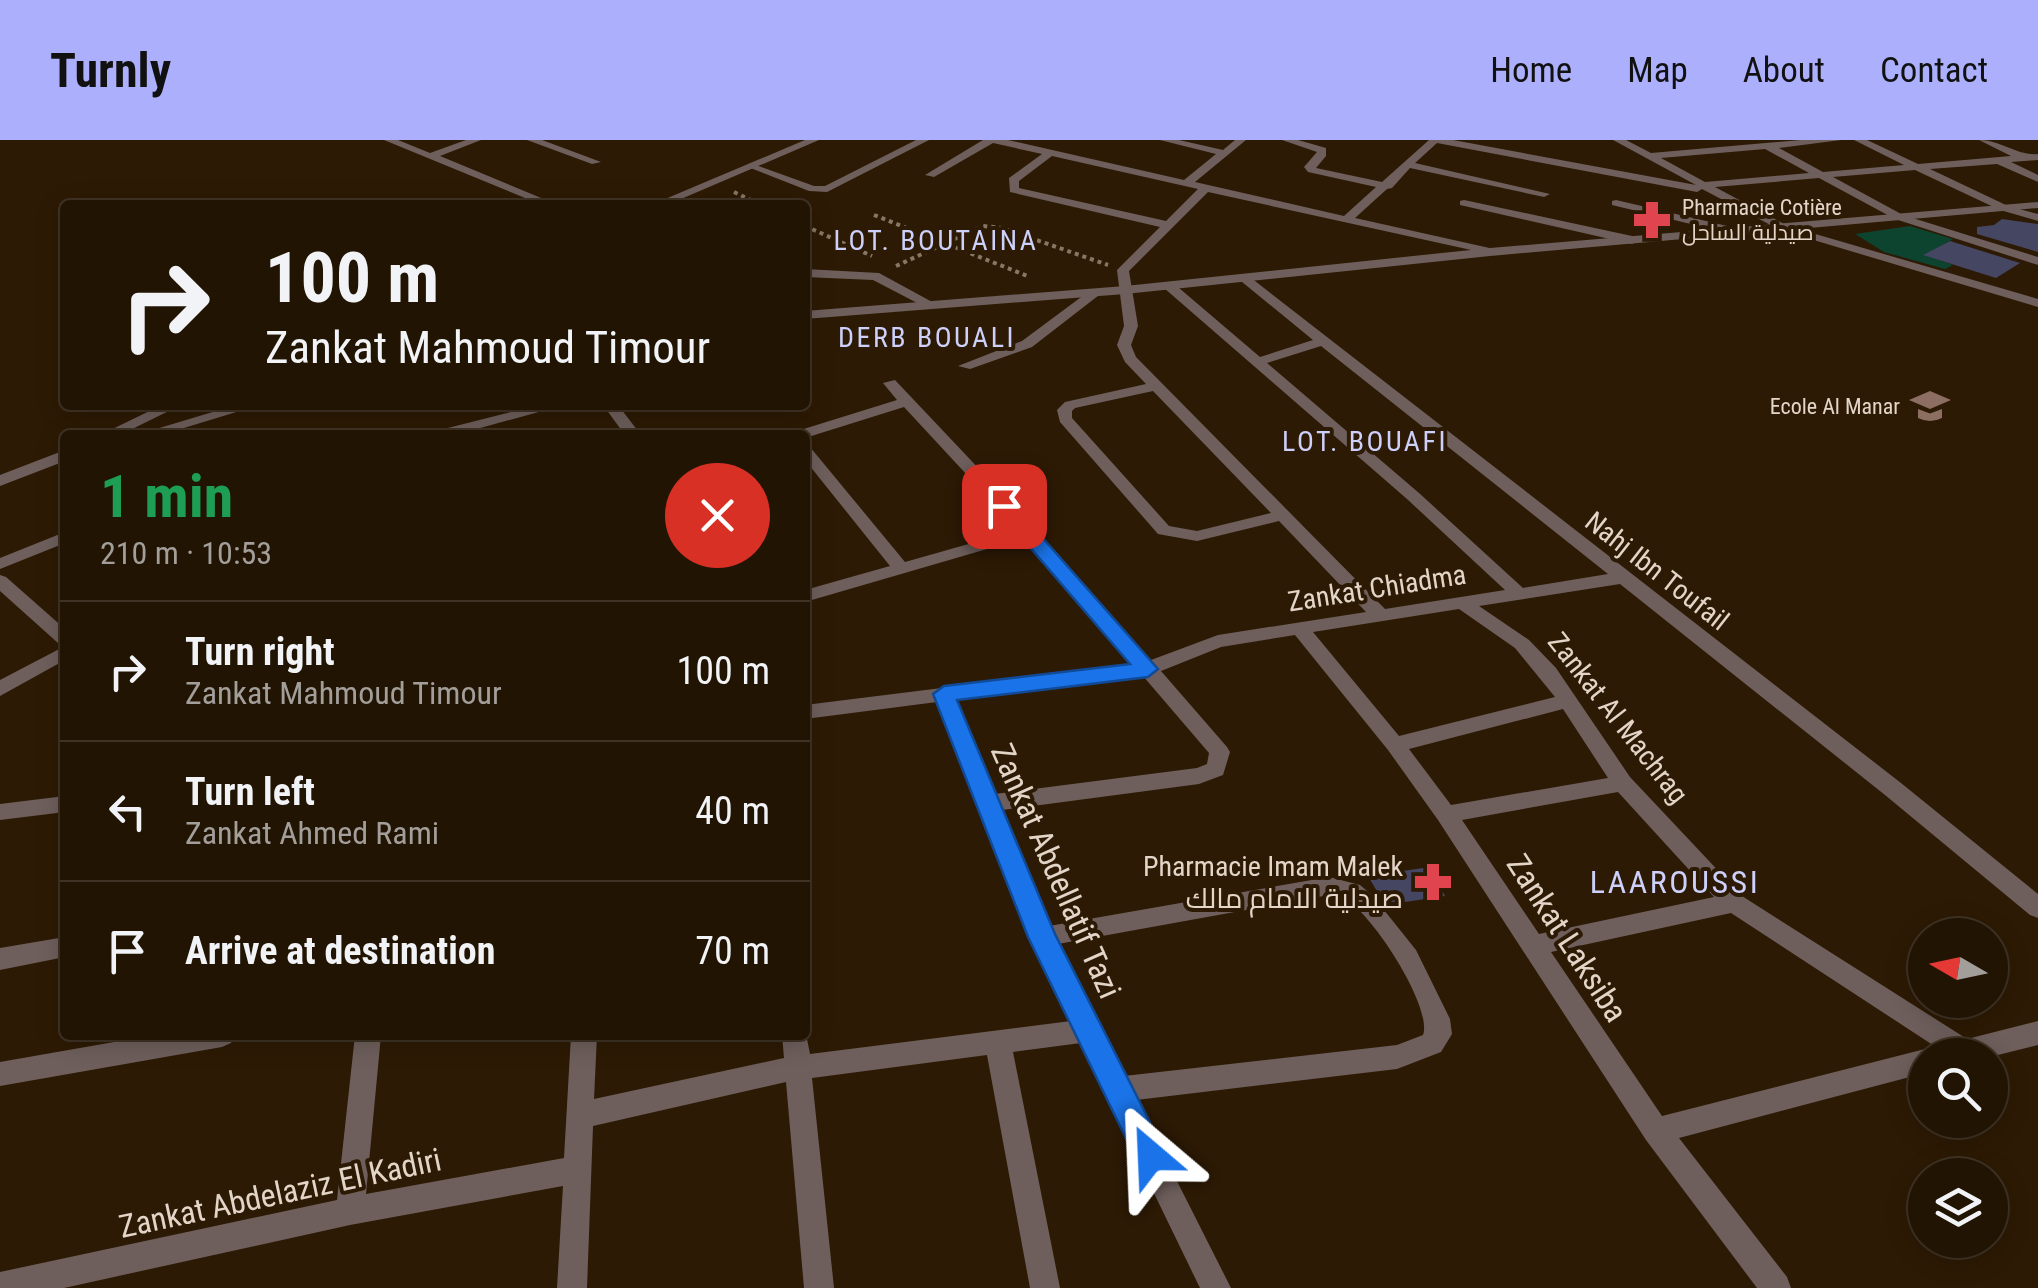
<!DOCTYPE html>
<meta charset="utf-8">
<style>
body{margin:0;font-family:"Roboto Condensed",Cairo,sans-serif;background:#2e2112;color:#f1f3f6;height:100vh;display:flex;flex-direction:column;font-size:38px;white-space:nowrap}
*{box-sizing:border-box;margin:0}
p{font-size:32px;color:#a29e9a}
.icon{flex:none;width:55px;height:55px;fill:none;stroke:currentColor;stroke-width:2;stroke-linecap:round;stroke-linejoin:round}
.map{position:relative;flex:1;overflow:hidden}
.drawer{position:absolute;left:60px;top:290px;width:750px;height:610px;display:flex;flex-direction:column;background:#221403;border-radius:10px;box-shadow:0 5px 25px #0003,0 0 0 2px #3f3325}
.drawer>*{flex:none}
.guide{position:absolute;left:60px;top:60px;width:750px;height:210px;border-radius:10px;box-shadow:0 5px 25px #0003,0 0 0 2px #3f3325;background:#221403;color:#f1f3f6;overflow:hidden}
.needle{width:65px;rotate:279deg}
.fabs{position:absolute;left:1908px;top:778px;display:grid;gap:20px}
.fabs a{display:grid;place-items:center;width:100px;height:100px;border-radius:50%;background:#221403;box-shadow:0 5px 25px #0003,0 0 0 2px #3f3325;font-size:50px}
.pin{position:absolute;display:grid;place-items:center;width:85px;height:85px;color:#fff;margin:-42px;border-radius:20px;box-shadow:0 5px 15px #0006}
.me{position:absolute;width:110px;margin:-55px;rotate:334deg;stroke-linejoin:round;filter:drop-shadow(0 0 8px #0008)}
.turn{display:flex;align-items:center;gap:35px;height:210px;padding:0 40px;font-size:45px}
.turn .icon{width:130px;height:130px;stroke-width:2.5}
.turn b{display:block;font-size:70px;line-height:85px}
.round{display:grid;place-items:center;flex:none;width:105px;height:105px;border-radius:52px;background:#2e2112}
.overview{display:flex;align-items:center;justify-content:space-between;height:170px;padding:0 40px}
h1{font-size:60px;font-weight:700;line-height:75px;color:#1e9e55}
ul{padding:0;list-style:none}
li{display:flex;align-items:center;gap:30px;height:140px;padding:0 40px;border-top:2px solid #3f3325}
li div{flex:1}
li b{display:block;font-size:38px}
li em{font-style:normal}
header{display:flex;align-items:center;gap:60px;box-sizing:border-box;height:140px;padding:0 50px;background:#acaffb;color:#111}
header strong{font-size:48px}
nav{display:flex;gap:55px;margin-inline-start:auto;font-size:35px}
.map>svg:first-child{display:block}
.green{fill:#0d4430}
.building{fill:#454662}
.lines{fill:none;stroke-linecap:round;stroke-linejoin:round}
.path{stroke:#877765;stroke-width:4;stroke-dasharray:4 4;stroke-linecap:butt}
.minor{fill:#6e5f5c;fill-rule:evenodd}
.tertiary{fill:#6e5f5c;fill-rule:evenodd}
.route{fill:#1a73e8;stroke:#114b97;stroke-width:2.5}
.labels{text-anchor:middle;dominant-baseline:central;stroke-width:8;stroke-linejoin:round;paint-order:stroke}
.far-poi-label{font-size:22px;fill:#e3d6c9;stroke:#2d1a04;text-anchor:start}
.far-quarter-label{font-size:28px;letter-spacing:2.5px;fill:#cdd0fb;stroke:#2d1a04}
.street-label{font-size:28px;fill:#e3d6c9;stroke:#2d1a04}
.poi-label{font-size:28px;fill:#e3d6c9;stroke:#2d1a04;text-anchor:end}
.near-street-label{font-size:32px;fill:#e3d6c9;stroke:#2d1a04}
.quarter-label{font-size:32px;letter-spacing:2.5px;fill:#cdd0fb;stroke:#2d1a04}
</style>
<header>
<strong>Turnly</strong>
<nav><a>Home</a><a>Map</a><a>About</a><a>Contact</a></nav>
</header>
<div class="map">
<svg width="2038" height="1148" viewBox="0 0 2038 1148">
<rect width="100%" height="100%" fill="#2d1a04"/>
<polygon class="green" points="1910,86 1953,99 1925,115 1953,125 1945,129 1884,112 1855,94"/>
<g class="building">
<polygon points="2002,79 2038,84 2038,112 1977,94 1977,87 1994,85"/>
<polygon points="1950,101 2020,123 1996,138 1923,115"/>
<polygon points="1430,727 1445,756 1385,765 1368,736"/>
</g>
<g class="lines">
<g class="path">
<polyline points="734,52 761,65"/>
<polyline points="874,75 1030,137"/>
<polyline points="805,86 872,116"/>
<polyline points="896,126 983,86 1002,88 1108,125"/>
</g>
<g class="minor">
<polygon points="384,0 398,0 430,13 466,0 481,0 440,16 558,65 542,65"/>
<polygon points="527,0 542,0 601,22 592,24"/>
<polygon points="916,0 929,0 827,52 809,51 748,27 753,24 814,46 825,46"/>
<path d="M983,0H1008L1184,40L1216,14L1160,0H1179L1223,10L1235,0H1246L1195,42L1344,76L1376,47L1308,32L1304,27L1317,12L1282,0H1298L1326,8V16L1316,28L1382,42L1429,0H1453L1696,45L1613,0H1626L1651,13L1801,0H1841L1779,8L1823,32L1904,25L1854,0H1867L1918,24L2011,16L1979,0C2001,0 2017,16 2038,14V20L2011,22L2038,35V42L1997,24L1930,29L2008,66L2038,74V81L2000,70L1915,30L1833,37L1903,75L2038,117V125L1895,79L1819,38L1715,47L1788,86L2038,159V167L1780,90L1702,49L1697,52L1437,3L1415,23L1550,54L1544,57L1410,28L1392,48L1387,49L1355,78L1494,109V115L1208,52L1129,131L1138,186L1131,205L1136,217L1385,469L1505,450L1407,359L1164,148V142H1172L1260,217L1313,200L1236,137L1246,134L1901,643L2038,754V778L2030,775L1885,655L1620,444L1479,466L1529,500L1556,528L1630,637L1742,756L1967,899L2038,881V905L1990,917L1941,915L1942,911L1731,773L1551,812L1662,976L1925,909L1934,912L1935,915H1925V933L1679,998L1787,1137L1791,1148H1757L1646,1000L1438,680L1388,610L1295,495L1221,507L1161,531L1227,607L1230,612L1223,635L1199,644L1002,670L1049,786L1329,737L1360,745L1372,755L1416,810L1450,879L1452,894L1441,912L1397,929L1136,960L1231,1148H1200L1081,903L1013,912L1060,1148H1030L987,915L812,938L834,1148H804L786,942L593,986L587,1148H557L563,1046L350,1085L64,1148H0V1132L337,1060L355,895H381L366,1054L564,1018L571,895H597L594,959L784,918L782,895H805V889L810,914L1071,881L1030,797L937,562L805,579V565L1133,524L1025,398L805,462V450L890,426L805,320V305L810,307L905,422L1018,390L904,267L805,298V295H791L794,292L897,260L883,243L895,240L1035,388L1151,520L1218,495L1366,472L1279,381L1197,401L1158,394L1060,282L1057,270L1065,262L1146,244L1125,222L1117,205L1124,186L1117,130L1160,87L1010,52L1009,38L1042,14L993,3L934,37L925,35ZM1765,9L1809,33L1705,42L1661,18ZM1052,16L1198,49L1166,81L1019,48V41ZM1321,206L1608,434L1523,448L1419,353L1267,223ZM1153,251L1271,373L1197,391L1169,386L1072,278V271L1075,268ZM1459,469L1515,508L1555,557L1399,596L1313,492ZM1143,536L1209,613L1207,624L1197,628L995,654L956,560ZM1563,569L1608,638L1451,665L1409,609ZM1618,652L1714,757L1539,794L1462,680ZM1329,755C1330,756 1344,759 1345,759C1372,773 1433,867 1423,895L1397,905L1124,936L1100,882L1096,880L1058,804Z"/>
<polygon points="1464,60 1632,96 1638,100 1632,104 1460,65 1460,61"/>
<polygon points="1616,60 1740,89 1742,91 1736,95 1612,65 1612,61"/>
<polygon points="805,129 879,133 934,163 923,166 873,140 805,137"/>
<polygon points="1092,149 1103,152 1032,207 970,229 958,226 1022,201"/>
<polygon points="539,265 564,265 455,295 429,295 432,292"/>
<polygon points="603,265 618,265 641,295 625,295"/>
<polygon points="65,392 65,403 0,429 0,418"/>
<polygon points="0,435 6,437 65,489 65,505 58,503 0,451"/>
<polygon points="65,506 65,520 0,556 0,540"/>
<polygon points="65,656 65,672 0,680 0,664"/>
<polygon points="65,797 65,817 0,830 0,808"/>
<polygon points="154,895 235,895 231,903 222,907 0,946 0,922"/>
</g>
<g class="tertiary">
<polygon points="805,0 819,0 667,65 651,65"/>
<polygon points="2038,62 2038,68 1490,116 1125,154 805,179 805,171 1125,146 1490,108"/>
<polygon points="162,265 181,265 120,295 100,295"/>
<polygon points="236,265 259,265 161,295 136,295"/>
<polygon points="65,310 65,321 0,346 0,335"/>
</g>
</g>
<polygon class="route" points="1004,360 1011,362 1158,529 1148,537 957,560 1055,794 1167,1016 1162,1027 1151,1031 1140,1027 1028,797 933,554 944,546 1130,524 998,370 995,366"/>
<defs>
<g id="pharmacy-bare" transform="scale(3)"><path d="M-2-6h4v4h4v4h-4v4h-4v-4h-4v-4h4Z" fill="#e0444e" stroke="#2d1a04" stroke-width="2.5" paint-order="stroke"/></g>
<g id="school-bare" transform="scale(3)"><path d="M0-5L7-2L0 1L-7-2ZM-4 1L0 2.5L4 1V4Q0 6-4 4Z" fill="#8d6e63" stroke="#2d1a04" stroke-width="2.5" paint-order="stroke"/></g>
</defs>
<g fill-rule="evenodd">
<use href="#pharmacy-bare" x="1652" y="80"/>
<use href="#school-bare" x="1930" y="266"/>
<use href="#pharmacy-bare" x="1433" y="742"/>
</g>
<g class="labels">
<g class="far-poi-label">
<text x="1682" y="67">Pharmacie Cotière<tspan x="1682" dy="25">صيدلية الساحل</tspan></text>
<text x="1900" y="266" text-anchor="end">Ecole Al Manar</text>
</g>
<g class="far-quarter-label">
<text x="936" y="100">LOT. BOUTAINA</text>
<text x="927" y="197">DERB BOUALI</text>
<text x="1365" y="301">LOT. BOUAFI</text>
</g>
<g class="street-label">
<text transform="translate(1657 431) rotate(38)">Nahj Ibn Toufail</text>
<text transform="translate(1377 448) rotate(-9)">Zankat Chiadma</text>
<text transform="translate(1618 578) rotate(52)">Zankat Al Machrag</text>
</g>
<g class="poi-label">
<text x="1403" y="726">Pharmacie Imam Malek<tspan x="1403" dy="32">صيدلية الامام مالك</tspan></text>
</g>
<g class="near-street-label">
<text transform="translate(1056 731) rotate(66)">Zankat Abdellatif Tazi</text>
<text transform="translate(1567 798) rotate(57)">Zankat Laksiba</text>
<text transform="translate(280 1053) rotate(-12)">Zankat Abdelaziz El Kadiri</text>
</g>
<g class="quarter-label">
<text x="1675" y="742">LAAROUSSI</text>
</g>
</g>
</svg>
<div class="fabs">
<a><svg class="needle" viewBox="-14 -14 28 28"><path d="M0-13l5 13h-10z" fill="#e53935"/><path d="M0 13l5-13h-10z" fill="#a29e9a"/></svg></a>
<a><svg class="icon" aria-label="search" viewBox="0 0 24 24"><circle cx="10" cy="10" r="6"/><path d="M15 15l6 6"/></svg></a>
<a><svg class="icon" aria-label="layers" viewBox="0 0 24 24"><path d="M12 4l9 5-9 5-9-5zM3 14l9 5 9-5"/></svg></a>
</div>
<div class="pin" style="left:1004px;top:366px;background:#d93025"><svg class="icon" aria-label="arrive" viewBox="0 0 24 24"><path d="M6 21V4h12l-3 4 3 4H6"/></svg></div>
<svg class="me" style="left:1151px;top:1016px" viewBox="-20 -20 40 40"><path d="M0-17L14 15 0 8-14 15z" fill="#1a73e8" stroke="#fff" stroke-width="4"/></svg>
<div class="guide">
<div class="turn"><svg class="icon" aria-label="right" viewBox="0 0 24 24"><path d="M7 20v-9h11M14 6l5 5-5 5"/></svg><div><b>100 m</b>Zankat Mahmoud Timour</div></div>
</div>
<section class="drawer">
<div class="overview"><div><h1>1 min</h1><p>210 m · 10:53</p></div><a class="round" style="background:#d93025;color:#fff"><svg class="icon" aria-label="close" viewBox="0 0 24 24"><path d="M6 6l12 12M18 6L6 18"/></svg></a></div>
<ul>
<li><svg class="icon" aria-label="right" viewBox="0 0 24 24"><path d="M7 20v-9h11M14 6l5 5-5 5"/></svg><div><b>Turn right</b><p>Zankat Mahmoud Timour</p></div><em>100 m</em></li>
<li><svg class="icon" aria-label="left" viewBox="0 0 24 24"><path d="M17 20v-9H6M10 6l-5 5 5 5"/></svg><div><b>Turn left</b><p>Zankat Ahmed Rami</p></div><em>40 m</em></li>
<li><svg class="icon" aria-label="arrive" viewBox="0 0 24 24"><path d="M6 21V4h12l-3 4 3 4H6"/></svg><div><b>Arrive at destination</b></div><em>70 m</em></li>
</ul>
</section>
</div>
